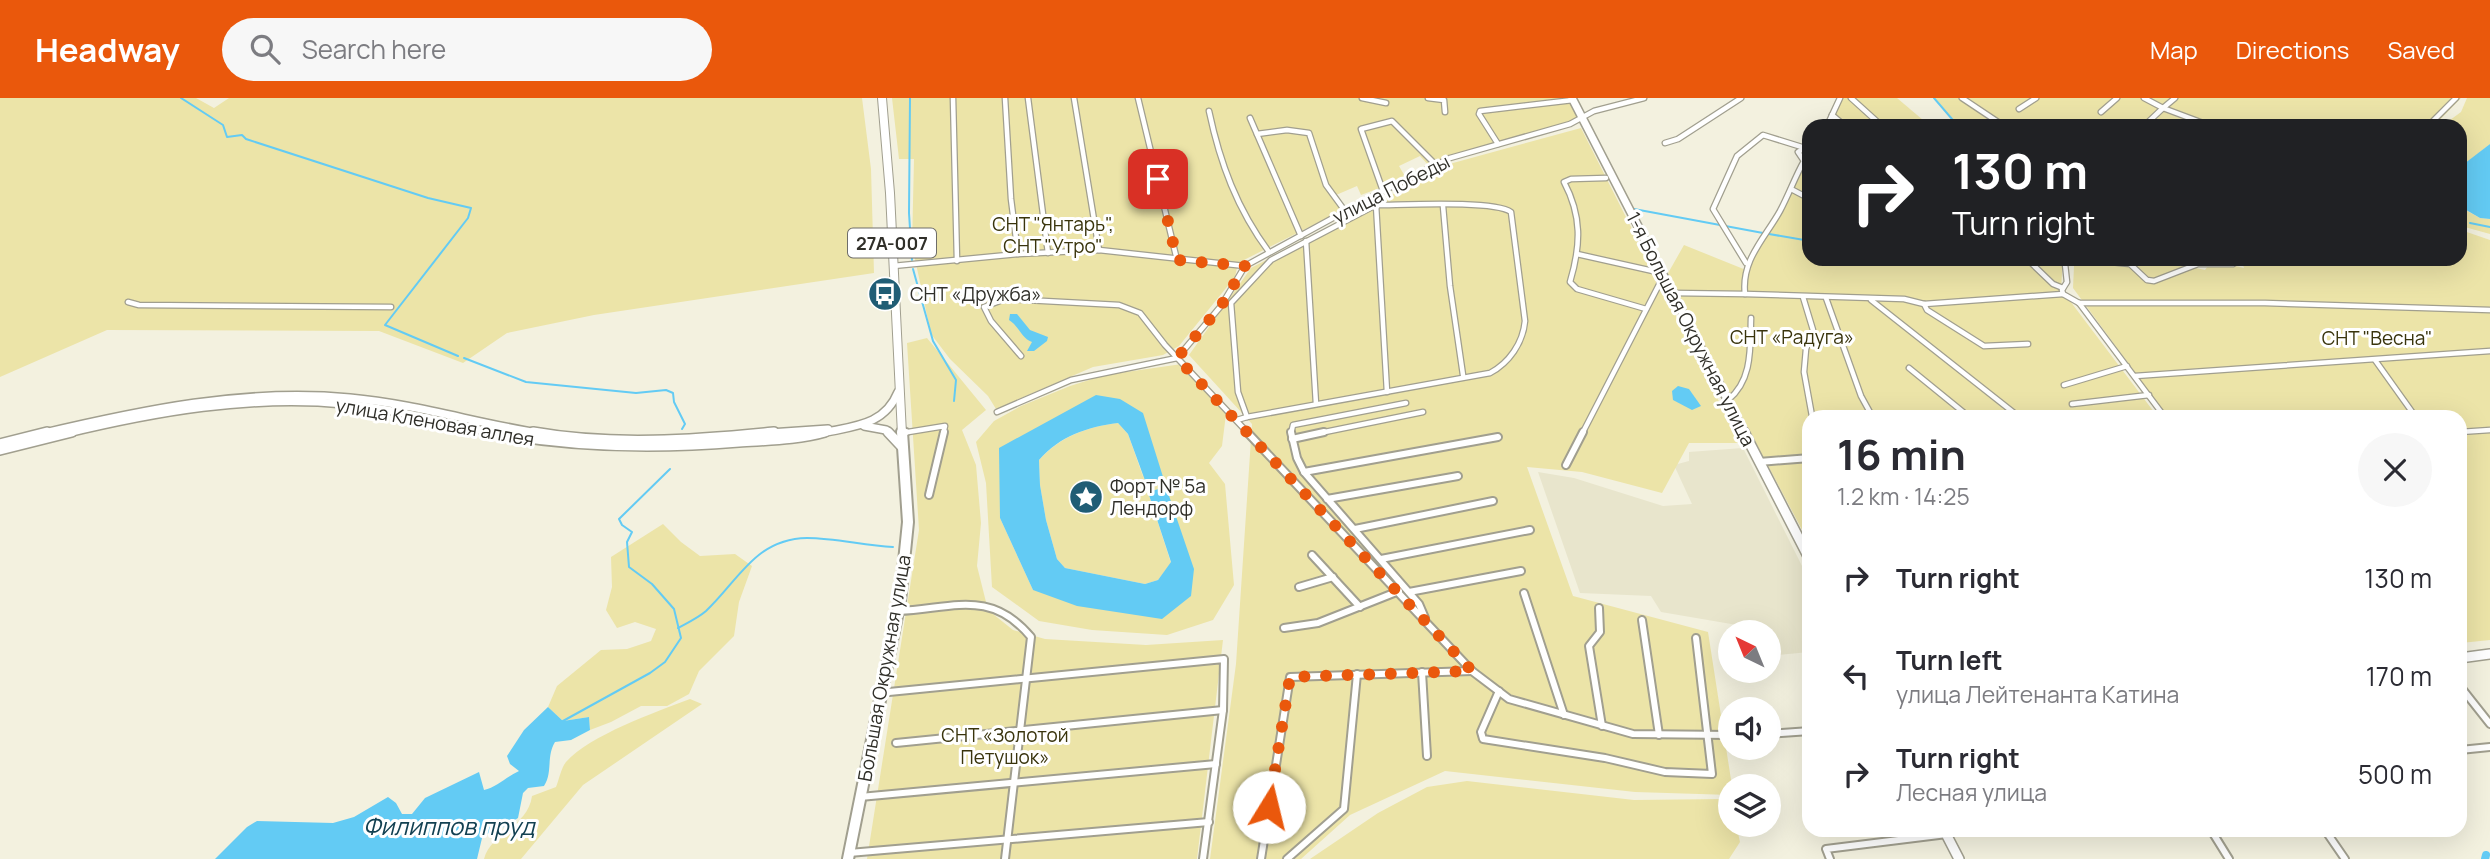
<!DOCTYPE html>
<meta charset="utf-8">
<style>
body{margin:0;font-family:Manrope,sans-serif;background:#f7f7f7;color:#2b2b33;height:100vh;display:flex;flex-direction:column;font-size:26px;white-space:nowrap}
*{box-sizing:border-box;margin:0}
p{font-size:23px;color:#7c7c81}
.icon{flex:none;width:38px;height:38px;fill:none;stroke:currentColor;stroke-width:2;stroke-linecap:round;stroke-linejoin:round}
.map{position:relative;flex:1;overflow:hidden}
.drawer{position:absolute;left:1802px;top:312px;width:665px;height:427px;display:flex;flex-direction:column;background:#fff;border-radius:21px;box-shadow:0 7px 28px #0002}
.drawer>*{flex:none}
.top-card{position:absolute;left:1802px;top:21px;width:665px;height:147px;border-radius:21px;box-shadow:0 7px 28px #0002;background:#202124;color:#fff;overflow:hidden}
.needle{width:46px;rotate:317deg}
.tools{position:absolute;left:1718px;top:522px;display:grid;gap:14px}
.tools a{display:grid;place-items:center;width:63px;height:63px;border-radius:50%;background:#fff;box-shadow:0 7px 28px #0002;font-size:35px}
.pin{position:absolute;display:grid;place-items:center;width:60px;height:60px;color:#fff;margin:-30px;border-radius:14px;box-shadow:0 4px 10px #0006}
.me{position:absolute;width:77px;margin:-38px;rotate:9deg;stroke-linejoin:round;filter:drop-shadow(0 0 5px #0008)}
.turn{display:flex;align-items:center;gap:24px;height:147px;padding:0 35px;font-size:32px}
.turn .icon{width:91px;height:91px;stroke-width:2.5}
.turn b{display:block;font-size:49px;line-height:60px}
.round{display:grid;place-items:center;flex:none;width:74px;height:74px;border-radius:37px;background:#f7f7f7}
.overview{display:flex;align-items:center;justify-content:space-between;height:119px;padding:0 35px}
h1{font-size:42px;font-weight:700;line-height:52px}
ul{padding:0;list-style:none}
li{display:flex;align-items:center;gap:21px;height:98px;padding:0 35px}
li div{flex:1}
li b{display:block;font-size:26px}
li em{font-style:normal}
header{display:flex;align-items:center;gap:42px;box-sizing:border-box;height:98px;padding:0 35px;background:#ea580c;color:#fff}
header strong{font-size:33px}
nav{display:flex;gap:38px;margin-inline-start:auto;font-size:24px}
.search{width:490px;height:63px;background:#f7f7f7;display:flex;align-items:center;gap:18px;box-sizing:border-box;padding:0 24px;border-radius:38px;color:#7c7c81;font-size:26px}
.map>svg:first-child{display:block}
.built{fill:#e8e5cc}
.green{fill:#ece4a8;fill-rule:evenodd}
.water{fill:#63cbf4}
.lines{fill:none;stroke-linecap:round;stroke-linejoin:round}
.stream{stroke:#63cbf4;stroke-width:2}
.canal{stroke:#63cbf4;stroke-width:8}
.street-far1-casing{stroke:#a19f8f;stroke-width:7}
.street-casing{stroke:#a19f8f;stroke-width:10}
.secondary-far1-casing{stroke:#a19f8f;stroke-width:10}
.secondary-casing{stroke:#a19f8f;stroke-width:12}
.highway-far1-casing{stroke:#a19f8f;stroke-width:10}
.highway-casing{stroke:#a19f8f;stroke-width:14}
.street-far1{stroke:#fff;stroke-width:4.5}
.street{stroke:#fff;stroke-width:6}
.secondary-far1{stroke:#fff;stroke-width:7}
.secondary{stroke:#fff;stroke-width:9}
.highway-far1{stroke:#fff;stroke-width:8}
.highway{stroke:#fff;stroke-width:10}
.route{stroke:#ea580c;stroke-width:12;stroke-dasharray:0 21.6}
.labels{text-anchor:middle;dominant-baseline:central;stroke-width:6;stroke-linejoin:round;paint-order:stroke}
.shield{fill:#fff;stroke:#6e6d69;stroke-width:2}
.shield-label{font-size:18px;font-weight:bold;fill:#302f29}
.street-label{font-size:19px;fill:#302f29;stroke:#fff}
.park-label{font-size:19px;fill:#39340c;stroke:#fff}
.poi-label{font-size:19px;fill:#302f29;stroke:#fff;text-anchor:start}
.near-water-label{font-size:24px;font-style:italic;fill:#134152;stroke:#fff}
</style>
<header>
<strong>Headway</strong>
<div class="search"><svg class="icon" aria-label="search" viewBox="0 0 24 24"><circle cx="10" cy="10" r="6"/><path d="M15 15l6 6"/></svg>Search here</div>
<nav><a>Map</a><a>Directions</a><a>Saved</a></nav>
</header>
<div class="map">
<svg width="2490" height="761" viewBox="0 0 2490 761">
<rect width="100%" height="100%" fill="#f3f1df"/>
<polygon class="built" points="1743,350 1809,482 1809,554 1769,558 1769,534 1739,534 1737,527 1661,514 1651,498 1580,495 1538,374 1574,380 1663,408 1692,406 1674,367 1689,363 1689,354"/>
<g class="green">
<polygon points="0,0 196,0 214,10 229,0 862,0 871,71 874,175 594,217 507,235 463,265 379,233 107,232 0,279"/>
<polygon points="892,0 1569,0 1579,21 1429,68 1420,58 1399,68 1406,80 1361,97 1357,88 1336,97 1344,109 1337,115 1238,165 1235,179 1179,248 1163,257 1093,269 996,311 988,298 950,261 931,236 912,147 914,61 899,61"/>
<polygon points="1839,0 1897,0 1930,28 1824,28"/>
<polygon points="1933,0 2461,0 2434,28 1960,28"/>
<polygon points="2467,0 2490,0 2490,46 2461,69 2460,28 2442,28 2461,14"/>
<polygon points="1581,30 1740,345 1689,345 1662,395 1582,374 1527,369 1573,498 1708,534 1732,688 1731,697 1635,694 1445,673 1350,717 1301,761 1210,761 1236,566 1252,326 1189,257 1251,170 1453,65"/>
<polygon points="1809,55 1810,161 2063,161 2061,191 2157,318 1810,318 1809,445 1667,177 1684,147 1746,172"/>
<polygon points="2460,109 2480,120 2490,121 2490,136 2461,128"/>
<polygon points="2461,132 2490,142 2490,542 2461,545 2460,318 2167,318 2073,190 2074,168 2156,161 2205,172 2212,162 2244,170 2241,161 2460,161"/>
<polygon points="927,240 986,312 962,332 976,367 981,425 977,468 988,512 1013,532 1045,541 1146,547 1223,542 1197,761 867,761 919,432 907,245"/>
<path d="M1182,266L1226,316L1222,348L1209,365L1225,386L1234,487L1213,522L1167,537L1092,532L1039,523L992,489L986,385L976,344L994,323L1021,308L1070,288L1105,277ZM1120,301L1145,384L1128,336L1118,325C1087,329 1061,338 1039,362L1040,387L1046,422L1057,461L1065,470L1145,486L1158,482L1171,465L1148,394L1191,498L1033,492L1000,420V353Z"/>
<polygon points="663,426 681,444 700,458 735,456 752,468 739,504 734,538 699,573 689,596 667,608 641,608 611,624 590,632 589,619 563,623 548,609 557,588 601,552 627,551 651,543 656,531 635,524 617,530 606,512 612,489 611,459"/>
<path d="M690,601L702,606L583,687L521,761H484C491,734 528,729 532,698L556,689C559,682 561,670 566,664C590,637 656,614 690,601Z"/>
<polygon points="1467,683 1634,702 1723,701 1731,707 1731,726 1736,726 1740,744 1729,761 1310,761 1378,715 1427,689"/>
</g>
<g class="water">
<polygon points="2490,46 2490,121 2480,120 2461,109 2460,69"/>
<path d="M1010,216H1017L1030,232L1048,239L1047,243L1034,253H1027L1032,244C1021,240 1019,228 1009,222Z"/>
<polygon points="1678,288 1689,291 1701,308 1692,312 1673,302 1672,293"/>
<path d="M1096,297L1120,301L1143,315L1164,382L1146,385L1128,336L1118,325C1087,329 1060,338 1039,362L1040,387L1046,422L1057,461L1065,470L1145,486L1158,482L1171,464L1148,394L1166,389L1194,471L1191,498L1162,521L1077,508L1033,492L1000,420L999,350Z"/>
<path d="M548,609L563,623L589,619L590,632L571,642L555,644C546,659 553,674 544,688L528,690L523,695L518,720L494,735L483,736L477,761H215L247,729L257,723L333,725L354,719L388,699L396,705L402,716H412L425,700L479,674L484,692C497,689 506,679 519,673L510,666L507,658L524,632Z"/>
</g>
<g class="lines">
<g class="stream">
<polyline points="181,0 223,27 227,39 242,37 246,41 428,100 471,110 468,120 385,227 458,258"/>
<polyline points="910,0 909,115 912,162"/>
<polyline points="1934,0 1958,28"/>
<polyline points="1634,111 1763,135"/>
<polyline points="2470,125 2490,129"/>
<polyline points="1769,136 1810,143"/>
<polyline points="1954,161 2021,164"/>
<polyline points="913,171 933,243 956,282 954,303"/>
<polyline points="464,260 526,284 636,295 666,292 673,295 674,304 685,326 682,331"/>
<path d="M678,530C687,525 698,520 706,513C739,482 755,441 807,440C837,440 864,448 893,449"/>
<polyline points="563,623 650,575 665,564 681,540 674,511 652,486 629,469 627,444 632,434 622,427 619,421 670,371"/>
</g>
<polyline class="canal" points="2485,761 2486,757"/>
<g class="street-far1-casing">
<g id="street-far1">
<polyline points="953,0 957,163"/>
<polyline points="1005,0 1011,101 1018,156"/>
<polyline points="1028,0 1048,155"/>
<polyline points="1074,0 1099,152"/>
<polyline points="1138,0 1177,162"/>
<polyline points="1362,0 1386,5"/>
<polyline points="1428,0 1444,2 1445,14"/>
<polyline points="1851,0 1882,28"/>
<polyline points="1962,0 2004,28"/>
<polyline points="2144,0 2163,10 2175,0"/>
<polyline points="2019,11 2036,0"/>
<path d="M1209,13C1220,65 1237,111 1269,154"/>
<polyline points="2101,14 2117,0"/>
<polyline points="1832,17 1845,28"/>
<polyline points="1250,20 1301,138"/>
<polyline points="1827,28 1840,0"/>
<polyline points="2144,28 2163,10 2211,28"/>
<polyline points="2428,28 2456,0"/>
<polyline points="1257,36 1287,32 1309,35 1326,87 1345,113"/>
<polyline points="1665,45 1678,41 1741,0"/>
<polyline points="1498,46 1479,16 1480,13 1573,2"/>
<path d="M1606,80L1571,81L1564,84C1582,118 1581,147 1570,184L1577,191L1646,211"/>
<polyline points="1791,91 1810,101"/>
<polyline points="1383,93 1361,31 1392,23 1436,67"/>
<polyline points="1376,107 1387,294"/>
<path d="M1376,107C1402,107 1494,102 1511,114L1525,223C1523,245 1509,265 1490,275L1247,319L1238,294L1231,205L1271,162Z"/>
<polyline points="1443,108 1450,188 1463,277"/>
<polyline points="1306,143 1316,306"/>
<polyline points="1577,156 1662,175"/>
<polyline points="2027,161 2053,186 2063,190"/>
<polyline points="2078,161 2069,161 2065,166 2067,184 2062,192 2063,196 2079,205 2265,205 2490,212"/>
<polyline points="2080,161 2130,166 2147,182 2154,183 2198,166 2233,166 2241,161"/>
<polyline points="2269,161 2278,161"/>
<polyline points="1746,165 1713,111 1737,58 1763,37 1805,50"/>
<polyline points="893,168 1018,156 1099,152 1245,168"/>
<path d="M1673,195L1745,196C1741,162 1765,140 1780,113C1789,96 1795,79 1804,63L1798,54L1810,47"/>
<polyline points="1745,196 1904,201 1924,206 2063,196"/>
<polyline points="1803,199 1813,232 1806,251 1804,274 1812,318"/>
<polyline points="1826,200 1861,298 1872,318"/>
<polyline points="1871,202 2018,318"/>
<polyline points="128,204 139,207 391,209"/>
<polyline points="2079,205 2164,318"/>
<polyline points="1924,206 1927,212 1984,248 2028,246"/>
<polyline points="1021,258 991,223 984,209 1005,201 1119,207 1140,215 1165,247 1249,336"/>
<polyline points="2375,262 2415,318"/>
<polyline points="1909,270 1968,318"/>
<polyline points="2135,278 2490,253"/>
<polyline points="2064,287 2127,268"/>
<path d="M1728,302C1753,282 1750,249 1751,220"/>
<polyline points="2072,306 2149,297"/>
<polyline points="997,314 1071,282 1177,260 1221,208 1245,168 1375,97 1450,60 1570,26 1594,13 1644,0"/>
<polyline points="1237,322 1247,319"/>
<polyline points="2460,334 2490,332"/>
<polyline points="902,335 945,328 943,336"/>
<polyline points="1291,336 1293,327 1406,305"/>
<polyline points="1315,336 1423,314"/>
<polyline points="1582,336 1664,177"/>
</g>
</g>
<g class="street-casing">
<g id="street">
<polyline points="1247,334 1472,573 1509,601 1633,636 1731,637"/>
<polyline points="1291,334 1297,360 1304,374 1419,506 1425,520"/>
<polyline points="902,335 906,334"/>
<polyline points="1292,341 1324,334"/>
<polyline points="1759,364 1810,360"/>
<polyline points="1566,367 1583,334"/>
<polyline points="1304,374 1498,339"/>
<polyline points="929,397 944,334"/>
<polyline points="1327,401 1458,378"/>
<polyline points="1355,431 1493,403"/>
<polyline points="1312,457 1360,509"/>
<polyline points="1381,461 1530,432"/>
<polyline points="1299,489 1333,479"/>
<polyline points="1409,494 1521,473"/>
<polyline points="1524,495 1564,617"/>
<polyline points="1599,510 1600,534 1589,548 1602,628"/>
<path d="M899,513C954,510 991,491 1031,539L1005,761"/>
<polyline points="1642,522 1659,637"/>
<polyline points="1284,530 1318,525 1399,493"/>
<polyline points="1422,574 1427,658"/>
<polyline points="2460,588 2490,626"/>
<polyline points="1499,593 1481,634 1483,641 1605,660 1665,674 1712,676 1696,540"/>
<polyline points="889,594 1224,561 1223,612 1203,761"/>
<polyline points="1769,636 1810,633"/>
<polyline points="896,645 1223,612"/>
<polyline points="2460,652 2490,649"/>
<polyline points="860,699 1216,666"/>
<polyline points="2211,732 2229,761"/>
<polyline points="2325,732 2345,761"/>
<polyline points="849,755 1209,724"/>
<polyline points="1261,761 1290,579 1472,573"/>
<polyline points="1287,761 1344,711 1357,576"/>
<polyline points="1830,761 1826,751 1947,736"/>
</g>
</g>
<g class="secondary-far1-casing">
<g id="secondary-far1">
<polyline points="1572,0 1745,336"/>
<polyline points="864,328 886,332 890,336"/>
<path d="M40,336C142,312 245,290 350,300C416,306 479,326 544,336"/>
<path d="M64,336C155,314 250,297 344,306C397,311 448,326 500,336"/>
<polyline points="756,336 828,331"/>
<path d="M818,336C851,328 884,329 898,294"/>
</g>
</g>
<g class="secondary-casing">
<g id="secondary">
<path d="M491,334C574,350 656,351 739,344C767,342 798,342 825,334"/>
<path d="M533,334C612,348 694,342 774,334"/>
<polyline points="888,334 903,350"/>
<polyline points="1744,334 1810,462"/>
<polyline points="0,346 47,334"/>
<polyline points="0,352 72,334"/>
<polyline points="2460,560 2490,556"/>
<polyline points="1944,732 1959,761"/>
</g>
</g>
<g class="highway-far1-casing">
<polyline id="highway-far1" points="882,0 890,95 902,336"/>
</g>
<g class="highway-casing">
<polyline id="highway" points="848,761 900,503 908,424 902,334"/>
</g>
<use href="#street-far1" class="street-far1"/>
<use href="#street" class="street"/>
<use href="#secondary-far1" class="secondary-far1"/>
<use href="#secondary" class="secondary"/>
<use href="#highway-far1" class="highway-far1"/>
<use href="#highway" class="highway"/>
</g>
<g class="lines">
<polyline class="route" points="1158,81 1177,162 1245,168 1221,208 1177,260 1472,573 1290,579 1269,709"/>
</g>
<defs>
<g id="bus-disc" transform="scale(1.75)"><circle r="9.5" fill="#205d75" stroke="#fff"/><path d="M-5-6H5V4H4V6H2V4H-2V6H-4V4H-5ZM-3.5-4V0h7V-4ZM-3.5 1.2v1.5H-2V1.2ZM2 1.2v1.5H3.5V1.2Z" fill="#fff"/></g>
<g id="sight-disc" transform="scale(1.75)"><circle r="9.5" fill="#205d75" stroke="#fff"/><path d="M0-6L1.8-2.2L6-1.7L2.9 1.2L3.7 5.4L0 3.3L-3.7 5.4L-2.9 1.2L-6-1.7L-1.8-2.2Z" fill="#fff"/></g>
</defs>
<g fill-rule="evenodd">
<use href="#bus-disc" x="885" y="196"/>
<use href="#sight-disc" x="1086" y="399"/>
</g>
<g class="labels">
<rect class="shield" x="848" y="130.5" width="88" height="29" rx="5"/>
<g class="shield-label">
<text x="892" y="145">27А-007</text>
</g>
<g class="street-label">
<text transform="translate(1391 91) rotate(-27)">улица Победы</text>
<text transform="translate(1691 231) rotate(63)">1-я Большая Окружная улица</text>
<text transform="translate(435 324) rotate(10)">улица Кленовая аллея</text>
<text transform="translate(884 570) rotate(-80)">Большая Окружная улица</text>
</g>
<g class="park-label">
<text x="1053" y="126">СНТ "Янтарь",<tspan x="1053" dy="22">СНТ "Утро"</tspan></text>
<text x="1792" y="239">СНТ «Радуга»</text>
<text x="2377" y="240">СНТ "Весна"</text>
<text x="1005" y="637">СНТ «Золотой<tspan x="1005" dy="22">Петушок»</tspan></text>
</g>
<g class="poi-label">
<text x="910" y="196">СНТ «Дружба»</text>
<text x="1110" y="388">Форт № 5а<tspan x="1110" dy="22">Лендорф</tspan></text>
</g>
<g class="near-water-label">
<text x="449" y="727">Филиппов пруд</text>
</g>
</g>
</svg>
<div class="tools">
<a><svg class="needle" viewBox="-14 -14 28 28"><path d="M0-13l5 13h-10z" fill="#e53935"/><path d="M0 13l5-13h-10z" fill="#7c7c81"/></svg></a>
<a><svg class="icon" aria-label="sound" viewBox="0 0 24 24"><path d="M4 9h4l5-4v14l-5-4H4zM17 9q2 3 0 6"/></svg></a>
<a><svg class="icon" aria-label="layers" viewBox="0 0 24 24"><path d="M12 4l9 5-9 5-9-5zM3 14l9 5 9-5"/></svg></a>
</div>
<div class="pin" style="left:1158px;top:81px;background:#d93025"><svg class="icon" aria-label="arrive" viewBox="0 0 24 24"><path d="M6 21V4h12l-3 4 3 4H6"/></svg></div>
<svg class="me" style="left:1269px;top:709px" viewBox="-20 -20 40 40"><circle r="19" fill="#fff"/><path d="M0-13L10 11 0 6-10 11z" fill="#ea580c"/></svg>
<div class="top-card">
<div class="turn"><svg class="icon" aria-label="right" viewBox="0 0 24 24"><path d="M7 20v-9h11M14 6l5 5-5 5"/></svg><div><b>130 m</b>Turn right</div></div>
</div>
<section class="drawer">
<div class="overview"><div><h1>16 min</h1><p>1.2 km · 14:25</p></div><a class="round"><svg class="icon" aria-label="close" viewBox="0 0 24 24"><path d="M6 6l12 12M18 6L6 18"/></svg></a></div>
<ul>
<li><svg class="icon" aria-label="right" viewBox="0 0 24 24"><path d="M7 20v-9h11M14 6l5 5-5 5"/></svg><div><b>Turn right</b></div><em>130 m</em></li>
<li><svg class="icon" aria-label="left" viewBox="0 0 24 24"><path d="M17 20v-9H6M10 6l-5 5 5 5"/></svg><div><b>Turn left</b><p>улица Лейтенанта Катина</p></div><em>170 m</em></li>
<li><svg class="icon" aria-label="right" viewBox="0 0 24 24"><path d="M7 20v-9h11M14 6l5 5-5 5"/></svg><div><b>Turn right</b><p>Лесная улица</p></div><em>500 m</em></li>
</ul>
</section>
</div>
